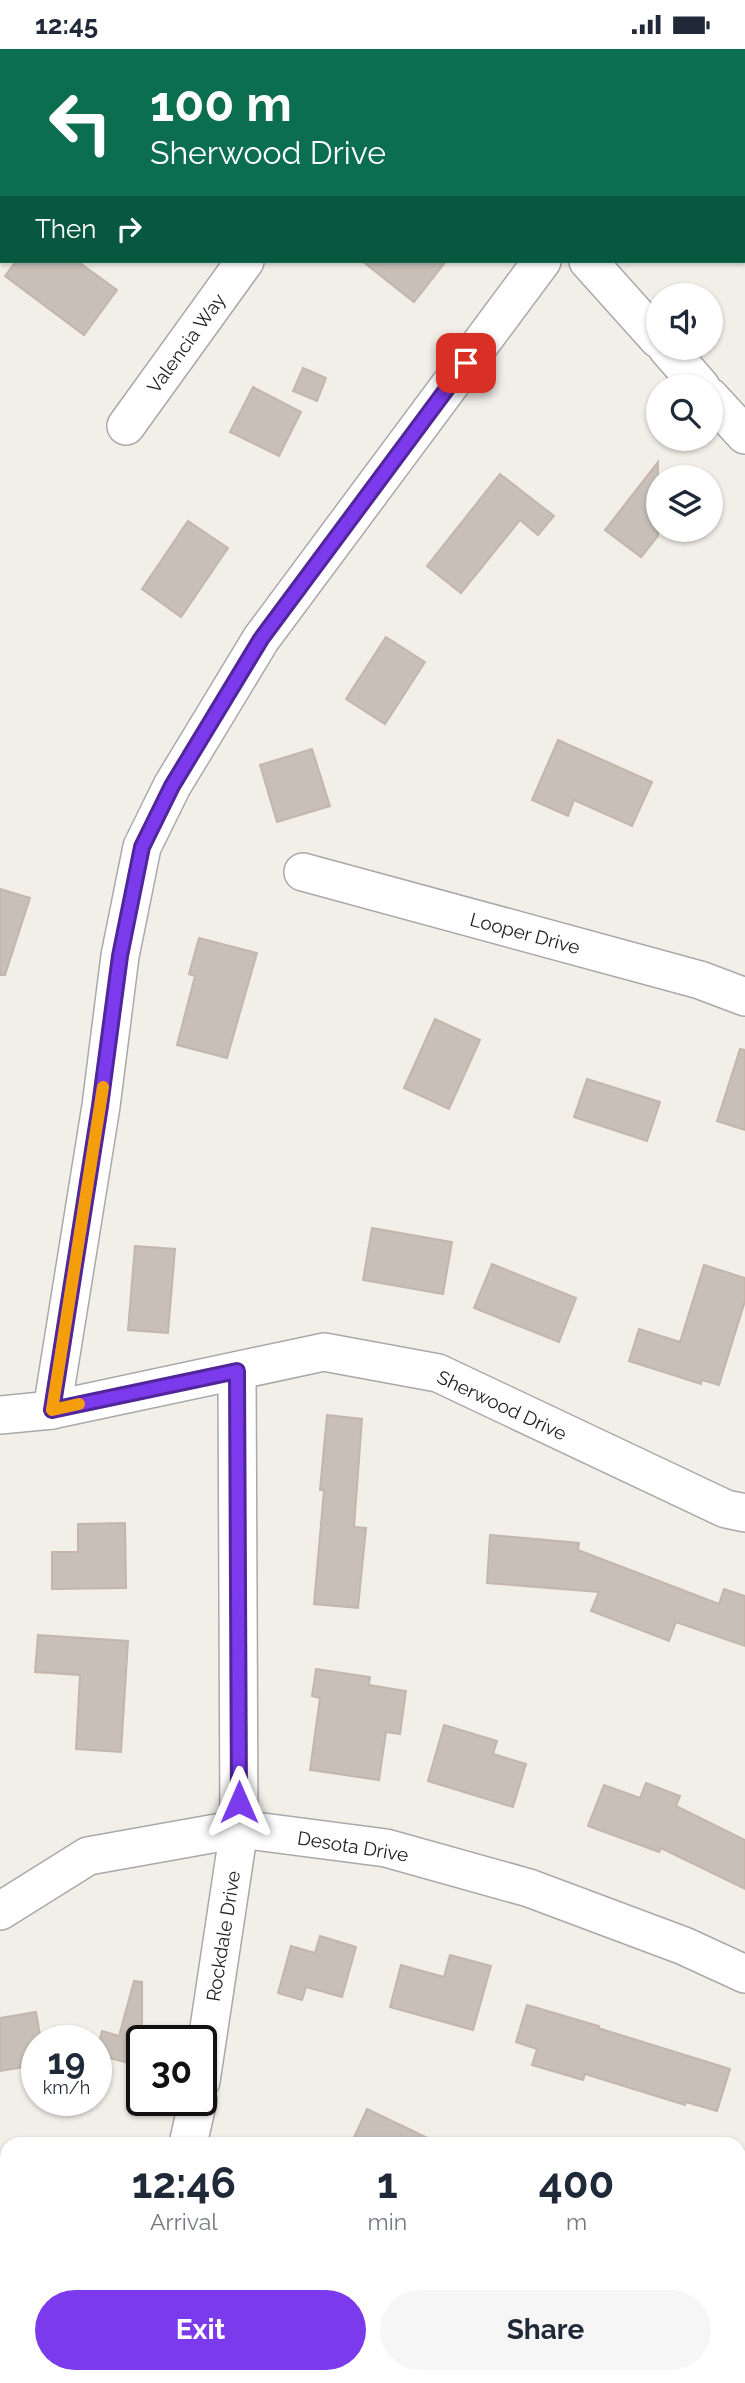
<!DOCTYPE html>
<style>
body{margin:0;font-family:Raleway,sans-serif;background:#f6f6f7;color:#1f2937;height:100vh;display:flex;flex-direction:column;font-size:26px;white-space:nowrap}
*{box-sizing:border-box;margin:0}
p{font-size:23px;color:#747a83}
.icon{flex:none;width:38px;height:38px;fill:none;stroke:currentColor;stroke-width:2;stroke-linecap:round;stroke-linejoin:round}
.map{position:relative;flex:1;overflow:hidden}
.sheet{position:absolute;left:0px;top:2088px;width:746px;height:247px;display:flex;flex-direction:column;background:#fff;border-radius:21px 21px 0 0;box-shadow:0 2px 5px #0004}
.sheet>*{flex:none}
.hud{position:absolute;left:0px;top:0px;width:746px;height:214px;box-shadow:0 2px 5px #0004;background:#0b6e4f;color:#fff;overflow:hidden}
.tools{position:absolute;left:646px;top:234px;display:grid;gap:14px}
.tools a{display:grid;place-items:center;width:77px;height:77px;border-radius:50%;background:#fff;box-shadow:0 2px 5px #0004;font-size:35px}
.speed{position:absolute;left:21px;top:1976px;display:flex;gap:14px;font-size:35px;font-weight:700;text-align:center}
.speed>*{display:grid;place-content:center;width:91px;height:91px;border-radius:50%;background:#fff;box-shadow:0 2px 5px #0004;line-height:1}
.speed small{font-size:18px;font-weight:400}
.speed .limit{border:4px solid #111;border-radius:10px;background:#fff;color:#111}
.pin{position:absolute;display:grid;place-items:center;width:60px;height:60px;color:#fff;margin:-30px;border-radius:14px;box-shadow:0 4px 10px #0006}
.me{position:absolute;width:77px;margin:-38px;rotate:0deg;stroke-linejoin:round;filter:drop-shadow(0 0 5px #0008)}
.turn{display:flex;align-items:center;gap:24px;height:147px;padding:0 35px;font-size:32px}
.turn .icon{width:91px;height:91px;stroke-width:2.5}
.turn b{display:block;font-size:49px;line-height:60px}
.then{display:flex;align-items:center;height:66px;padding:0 35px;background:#0003;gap:14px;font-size:26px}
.eta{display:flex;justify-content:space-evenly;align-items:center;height:119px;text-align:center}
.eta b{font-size:42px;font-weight:700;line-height:49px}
.action{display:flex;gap:14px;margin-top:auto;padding:14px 35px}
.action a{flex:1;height:80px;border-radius:42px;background:#7c3aed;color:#fff;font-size:28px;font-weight:700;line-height:80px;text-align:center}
.action a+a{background:#f6f6f7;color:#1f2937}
.status{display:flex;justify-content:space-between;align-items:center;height:49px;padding:0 35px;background:#fff;direction:ltr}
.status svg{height:19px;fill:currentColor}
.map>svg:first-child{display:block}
.building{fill:#c7bfb8;stroke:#c4b6ab;stroke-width:2}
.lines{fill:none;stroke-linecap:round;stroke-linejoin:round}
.minor-casing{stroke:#a9a9a9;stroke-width:40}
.minor{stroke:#fff;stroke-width:37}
.route-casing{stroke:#51269a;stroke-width:18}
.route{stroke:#7c3aed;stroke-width:12}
.slow{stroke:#f59e0b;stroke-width:12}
.labels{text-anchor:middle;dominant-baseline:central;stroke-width:5;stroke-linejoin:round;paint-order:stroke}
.street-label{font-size:19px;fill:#222;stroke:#fff}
</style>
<div class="status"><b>12:45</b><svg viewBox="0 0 49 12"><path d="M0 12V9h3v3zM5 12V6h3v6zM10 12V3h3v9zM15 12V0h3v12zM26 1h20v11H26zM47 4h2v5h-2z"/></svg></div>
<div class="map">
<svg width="745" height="2334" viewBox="0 0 745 2334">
<rect width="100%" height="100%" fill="#f2efe9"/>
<g class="building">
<polygon points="16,212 77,212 117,241 84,286 5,227"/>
<polygon points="362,212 446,212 414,253"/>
<polygon points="303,319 326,329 317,352 293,342"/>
<polygon points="253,338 301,363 279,407 230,383"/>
<polygon points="658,413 658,487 641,508 605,481"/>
<polygon points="500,425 554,467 538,486 520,471 461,544 427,517"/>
<polygon points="188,472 228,499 181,568 142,540"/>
<polygon points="386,588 425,613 385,675 346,650"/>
<polygon points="558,691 652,733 632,777 574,751 568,767 532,751"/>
<polygon points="312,700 330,757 277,773 260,716"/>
<polygon points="0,840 30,849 5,926 0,926"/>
<polygon points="199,889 257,904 227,1009 177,996 195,927 189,925"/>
<polygon points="435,970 480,991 449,1060 404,1039"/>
<polygon points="740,1000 745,1001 745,1081 717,1072"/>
<polygon points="587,1030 660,1053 647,1092 574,1068"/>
<polygon points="372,1179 452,1193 443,1245 363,1231"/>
<polygon points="135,1197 175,1200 168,1284 128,1281"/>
<polygon points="492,1215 576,1249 559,1293 474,1259"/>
<polygon points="704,1216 745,1229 745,1252 719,1336 702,1331 701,1335 629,1312 639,1280 680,1293"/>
<polygon points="327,1366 362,1370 354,1478 366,1479 358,1559 314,1555 324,1441 320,1441"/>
<polygon points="125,1474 126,1539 52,1540 52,1503 78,1503 78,1475"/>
<polygon points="490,1486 579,1494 578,1501 719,1555 724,1540 745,1547 745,1597 676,1573 669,1592 591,1562 599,1543 487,1534"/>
<polygon points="38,1586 128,1592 121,1703 76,1700 80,1626 35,1623"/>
<polygon points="316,1620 370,1628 369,1636 406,1642 400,1685 386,1683 379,1731 310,1721 320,1649 312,1647"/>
<polygon points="444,1676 497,1692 493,1705 526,1715 513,1758 428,1732"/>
<polygon points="646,1734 680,1747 676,1757 745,1791 745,1840 661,1799 659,1803 588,1777 604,1736 640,1749"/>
<polygon points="320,1887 356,1898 342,1948 306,1938 302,1951 278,1944 291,1897 315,1904"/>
<polygon points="450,1906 491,1917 473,1981 390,1958 401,1916 444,1928"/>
<polygon points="134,1932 142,1933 142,2018 96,2005 102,1982 119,1987"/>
<polygon points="527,1956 599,1977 598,1979 730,2020 717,2062 686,2053 685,2056 585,2025 583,2031 532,2016 537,2000 516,1993"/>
<polygon points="36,1963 41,1992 37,1992 37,2016 0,2022 0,1969"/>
<polygon points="367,2060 440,2095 351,2095"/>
</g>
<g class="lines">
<g class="minor-casing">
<g id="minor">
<polyline points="122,2 123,0"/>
<polyline points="394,2 395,0"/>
<polyline points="709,2 710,0"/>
<polyline points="0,157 2,155"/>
<polyline points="588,212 658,290"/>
<polyline points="667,299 701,338"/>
<polyline points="710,348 745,386"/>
<polyline points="126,377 245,212"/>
<polyline points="303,823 700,931 745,948"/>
<polyline points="52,1361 101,1057 120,907 142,798 172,737 261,590 542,212"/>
<polyline points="0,1366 52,1361 324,1303 438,1324 726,1460 745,1464"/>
<polyline points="0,1862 88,1807 239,1780 386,1799 529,1839 684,1897 745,1925"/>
<polyline points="201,2032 239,1780 237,1322"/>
<polyline points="188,2095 198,2051"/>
<polyline points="738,2183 745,2180"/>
<polyline points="137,2334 138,2328"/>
<polyline points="583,2334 585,2328"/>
</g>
</g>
<use href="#minor" class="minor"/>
</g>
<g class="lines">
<g class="route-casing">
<polyline id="route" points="239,1753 237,1322 52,1361 100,1057 120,907 142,798 172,737 261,590 466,314"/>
</g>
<use href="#route" class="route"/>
<polyline class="slow" points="79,1355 52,1361 103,1038"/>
</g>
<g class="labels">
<g class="street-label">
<text transform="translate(186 294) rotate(-54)">Valencia Way</text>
<text transform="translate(525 884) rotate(15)">Looper Drive</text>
<text transform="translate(502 1356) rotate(25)">Sherwood Drive</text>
<text transform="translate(353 1797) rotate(9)">Desota Drive</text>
<text transform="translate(223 1887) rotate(-81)">Rockdale Drive</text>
</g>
</g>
</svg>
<div class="tools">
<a><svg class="icon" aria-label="sound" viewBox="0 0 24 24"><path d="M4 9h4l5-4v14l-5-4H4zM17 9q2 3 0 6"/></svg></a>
<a><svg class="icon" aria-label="search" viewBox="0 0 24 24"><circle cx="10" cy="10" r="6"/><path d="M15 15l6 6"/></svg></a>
<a><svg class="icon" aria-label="layers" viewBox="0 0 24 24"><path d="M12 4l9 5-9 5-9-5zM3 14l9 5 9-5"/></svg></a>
</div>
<div class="speed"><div>19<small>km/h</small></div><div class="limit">30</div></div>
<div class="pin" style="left:466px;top:314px;background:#d93025"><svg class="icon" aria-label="arrive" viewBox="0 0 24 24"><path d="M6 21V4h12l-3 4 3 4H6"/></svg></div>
<svg class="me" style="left:239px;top:1753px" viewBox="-20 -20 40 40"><path d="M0-17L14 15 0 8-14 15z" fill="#7c3aed" stroke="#fff" stroke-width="4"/></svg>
<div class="hud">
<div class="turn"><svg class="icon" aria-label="left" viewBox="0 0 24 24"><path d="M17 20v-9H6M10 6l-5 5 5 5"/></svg><div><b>100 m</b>Sherwood Drive</div></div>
<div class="then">Then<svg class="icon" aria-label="right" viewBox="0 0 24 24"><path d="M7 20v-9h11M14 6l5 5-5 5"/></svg></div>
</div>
<section class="sheet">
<div class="eta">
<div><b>12:46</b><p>Arrival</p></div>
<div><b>1</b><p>min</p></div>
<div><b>400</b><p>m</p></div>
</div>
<div class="action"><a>Exit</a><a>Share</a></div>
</section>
</div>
